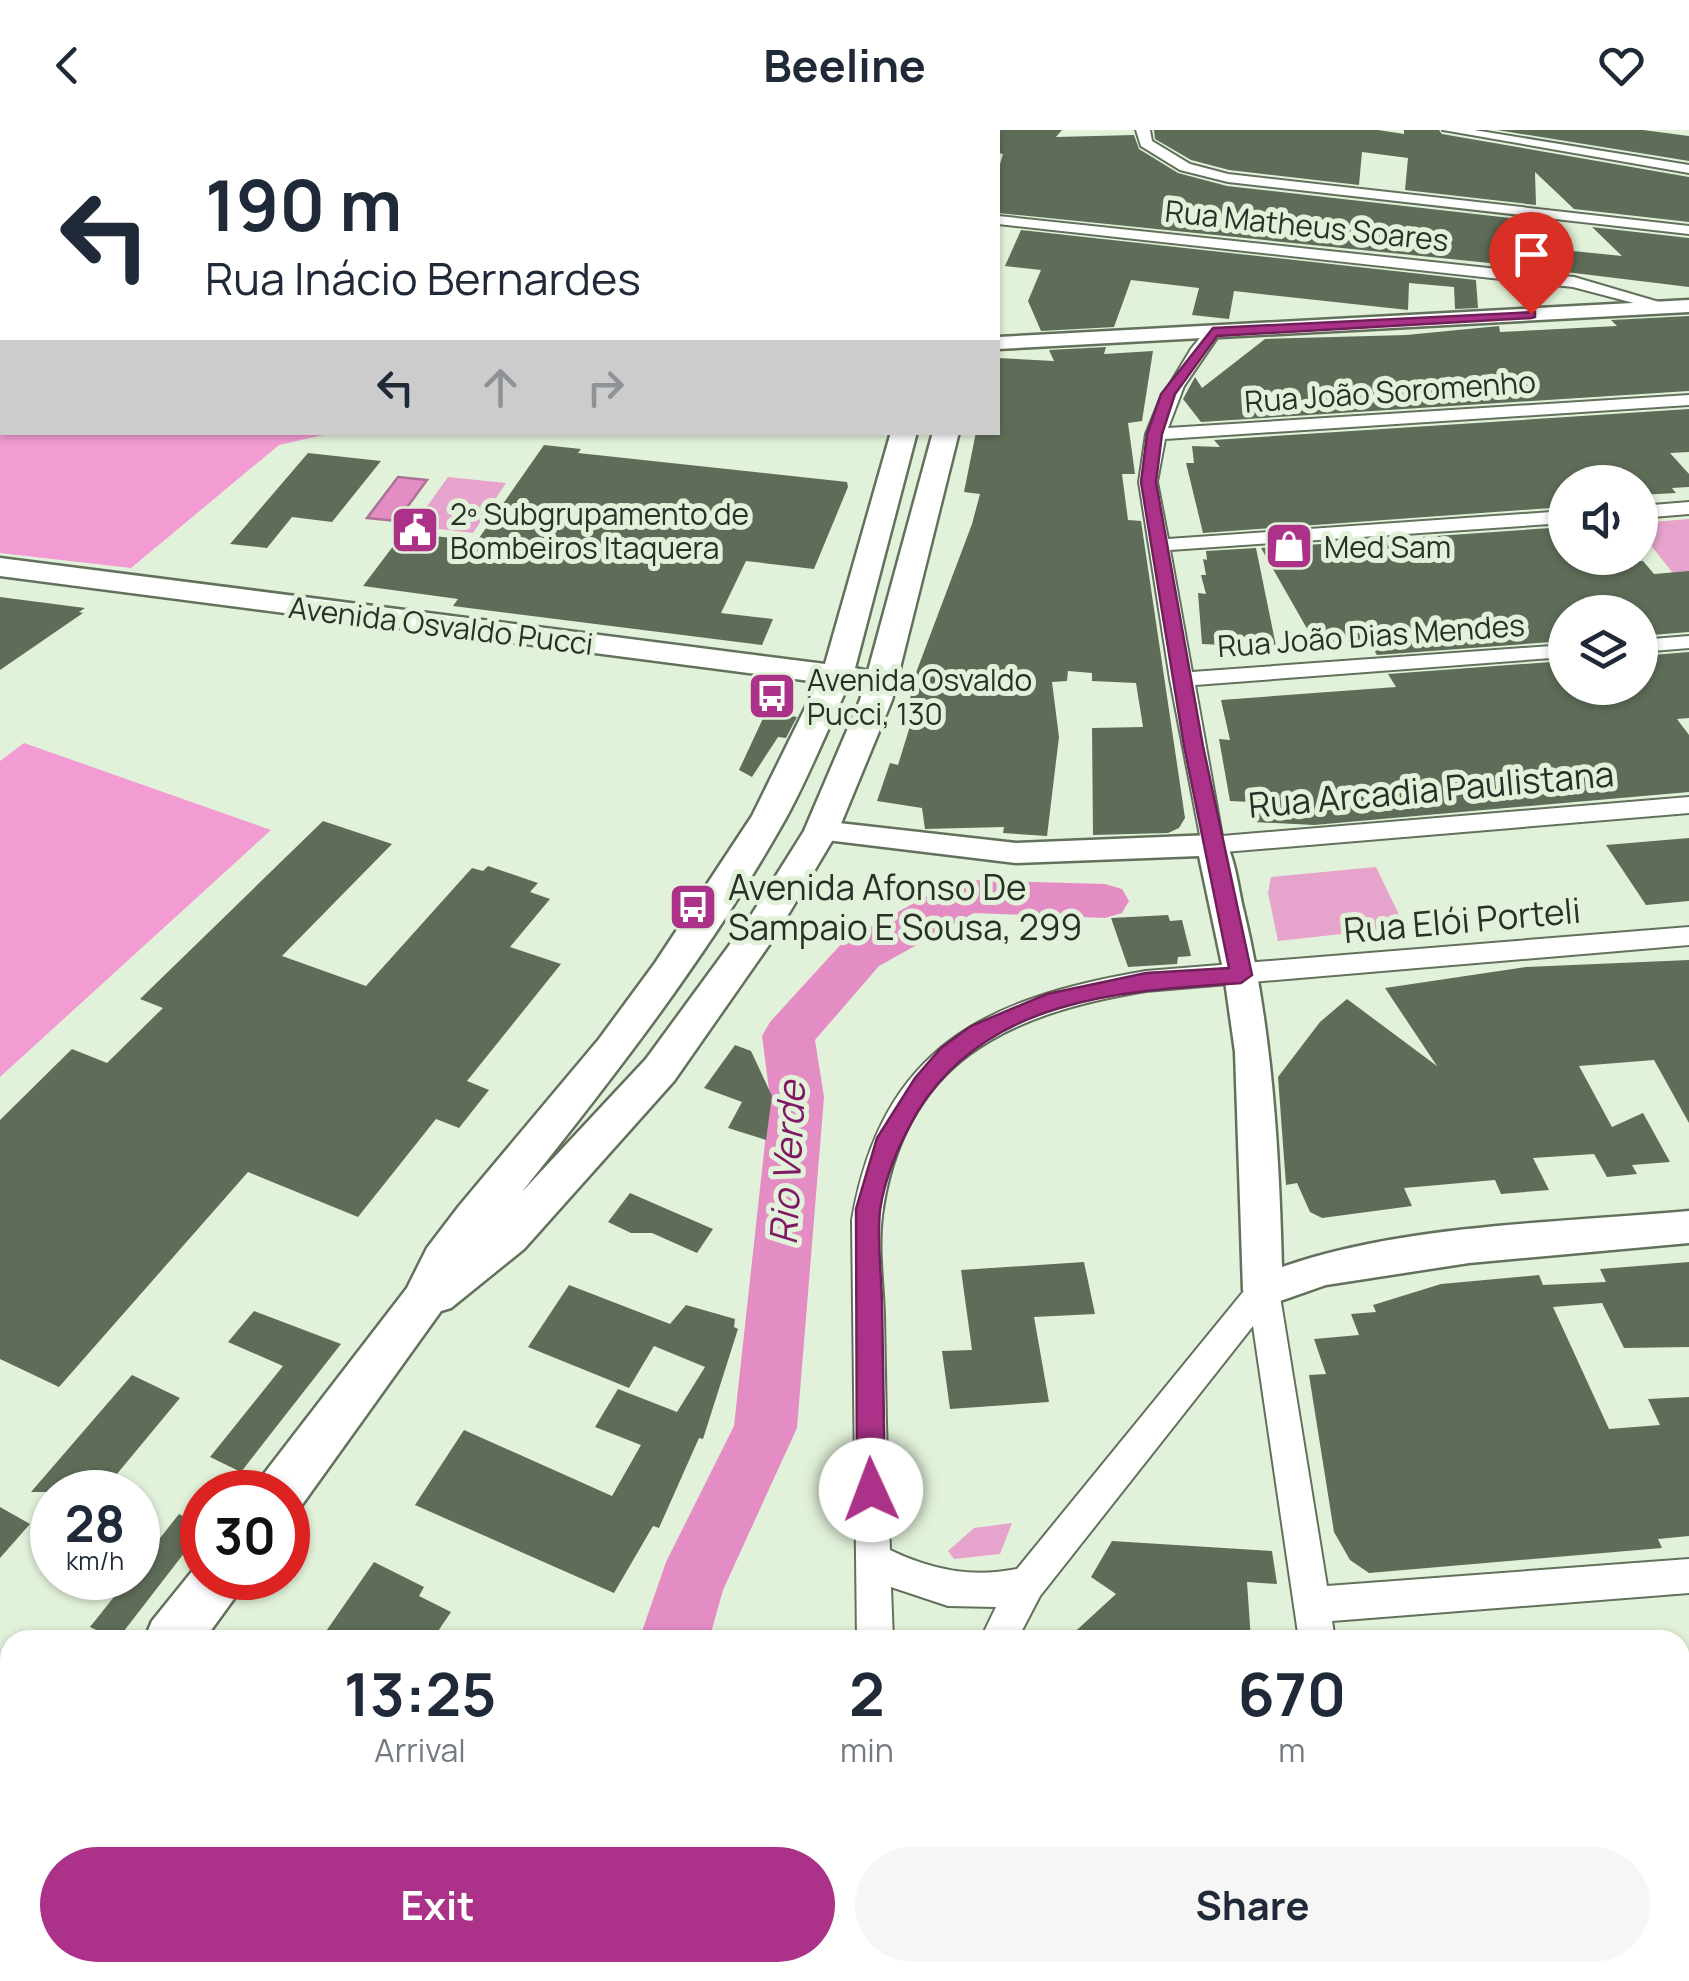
<!DOCTYPE html>
<meta charset="utf-8">
<style>
body{margin:0;font-family:Manrope,sans-serif;background:#f6f6f7;color:#1f2937;height:100vh;display:flex;flex-direction:column;font-size:38px;white-space:nowrap}
*{box-sizing:border-box;margin:0}
p{font-size:32px;color:#747a83}
.icon{flex:none;width:55px;height:55px;fill:none;stroke:currentColor;stroke-width:2;stroke-linecap:round;stroke-linejoin:round}
.map{position:relative;flex:1;overflow:hidden}
.details{position:absolute;left:0px;top:1500px;width:1690px;height:352px;display:flex;flex-direction:column;background:#fff;border-radius:30px 30px 0 0;box-shadow:0 2px 8px #0004}
.details>*{flex:none}
.guide{position:absolute;left:0px;top:0px;width:1000px;height:305px;box-shadow:0 2px 8px #0004;background:#fff;color:#1f2937;overflow:hidden}
.controls{position:absolute;left:1548px;top:335px;display:grid;gap:20px}
.controls a{display:grid;place-items:center;width:110px;height:110px;border-radius:50%;background:#fff;box-shadow:0 2px 8px #0004;font-size:50px}
.speed{position:absolute;left:30px;top:1340px;display:flex;gap:20px;font-size:50px;font-weight:700;text-align:center}
.speed>*{display:grid;place-content:center;width:130px;height:130px;border-radius:50%;background:#fff;box-shadow:0 2px 8px #0004;line-height:1}
.speed small{font-size:25px;font-weight:400}
.speed .limit{border:15px solid #d22;background:#fff;color:#111}
.pin{position:absolute;display:grid;place-items:center;width:85px;height:85px;color:#fff;margin:-102px -42px;border-radius:50% 50% 50% 0;rotate:-45deg;box-shadow:0 0 10px #0007}
.pin .icon{rotate:45deg}
.me{position:absolute;width:110px;margin:-55px;rotate:358deg;stroke-linejoin:round;filter:drop-shadow(0 0 8px #0008)}
.turn{display:flex;align-items:center;gap:35px;height:210px;padding:0 40px;font-size:45px}
.turn .icon{width:130px;height:130px;stroke-width:2.5}
.turn b{display:block;font-size:70px;line-height:85px}
.lanes{display:flex;align-items:center;height:95px;padding:0 40px;background:#0003;justify-content:center;gap:50px;direction:ltr}
.lanes .off{opacity:.35}
.eta{display:flex;justify-content:space-evenly;align-items:center;height:170px;text-align:center}
.eta b{font-size:60px;font-weight:700;line-height:70px}
.cta{display:flex;gap:20px;margin-top:auto;padding:20px 40px}
.cta a{flex:1;height:115px;border-radius:60px;background:#ab3288;color:#fff;font-size:40px;font-weight:700;line-height:115px;text-align:center}
.cta a+a{background:#f6f6f7;color:#1f2937}
header{display:flex;justify-content:space-between;align-items:center;height:130px;padding:0 40px;background:#fff;font-size:45px;font-weight:700}
.map>svg:first-child{display:block}
.green{fill:#e6a3cc}
.forest{fill:#f39bd3}
.water{fill:#e48dc5;stroke:#ac7196;stroke-width:2.5}
.lines{fill:none;stroke-linecap:round;stroke-linejoin:round}
.river{fill:#e48dc5;fill-rule:evenodd}
.building{fill:#5f6d58}
.minor-casing{stroke:#62715b;stroke-width:4}
.tertiary-casing{stroke:#62715b;stroke-width:5}
.secondary-casing{stroke:#62715b;stroke-width:5}
.minor{fill:#fff;fill-rule:evenodd}
.tertiary{fill:#fff;fill-rule:evenodd}
.secondary{fill:#fff;fill-rule:evenodd}
.route{fill:#ab3288;stroke:#6f2058;stroke-width:2.5}
.labels{text-anchor:middle;dominant-baseline:central;stroke-width:10;stroke-linejoin:round;paint-order:stroke}
.far-street-label{font-size:30px;fill:#2a3027;stroke:#e2f2da}
.far-poi-label{font-size:30px;fill:#2a3027;stroke:#e2f2da;text-anchor:start}
.street-label{font-size:35px;fill:#2a3027;stroke:#e2f2da}
.poi-label{font-size:35px;fill:#2a3027;stroke:#e2f2da;text-anchor:start}
.water-label{font-size:38px;font-style:italic;fill:#7f1963;stroke:#e2f2da}
</style>
<header><svg class="icon" aria-label="back" viewBox="0 0 24 24"><path d="M15 5l-7 7 7 7"/></svg>Beeline<svg class="icon" aria-label="heart" viewBox="0 0 24 24"><path d="M12 20l-8-8c-3-5 5-10 8-4 3-6 11-1 8 4z"/></svg></header>
<div class="map">
<svg width="1689" height="1851" viewBox="0 0 1689 1851">
<rect width="100%" height="100%" fill="#e2f2da"/>
<g class="green">
<polygon points="448,347 506,353 473,403 413,396"/>
<polygon points="1689,389 1689,463 1640,402 1640,393"/>
<polygon points="1376,737 1405,797 1278,811 1268,763 1271,747"/>
<polygon points="1012,1393 1000,1424 954,1429 948,1421 974,1398"/>
</g>
<g class="forest">
<polygon points="0,0 937,0 2,2 2,302 332,303 279,315 131,438 0,423"/>
<polygon points="24,613 271,700 0,947 0,631"/>
</g>
<polygon class="water" points="398,347 427,350 397,391 367,388"/>
<g class="lines">
<g class="river">
<polygon points="966,750 1105,754 1122,759 1129,771 1122,783 1105,788 974,783 879,836 815,910 824,967 797,1298 723,1460 709,1510 639,1510 666,1432 734,1296 770,967 762,906 770,892 843,812 949,754"/>
<polygon points="593,1842 673,1842 674,1851 594,1851"/>
</g>
</g>
<g class="building">
<polygon points="998,0 1062,0 1056,7 1134,5 1139,19 1178,43 1227,56 1537,91 1539,138 998,83 998,41 1003,24 998,23"/>
<polygon points="1154,0 1378,0 1404,4 1404,0 1439,0 1442,4 1689,47 1689,92 1574,79 1535,42 1536,75 1405,60 1408,28 1362,22 1359,55 1229,40 1191,30 1155,9"/>
<polygon points="1497,0 1643,0 1689,6 1689,31"/>
<polygon points="1592,97 1689,108 1689,157 1566,142 1563,120 1622,126"/>
<polygon points="1021,100 1476,150 1478,178 1455,179 1454,157 1409,153 1408,180 1234,161 1229,189 1192,185 1199,158 1131,150 1114,197 1041,201 1028,171 1041,140 1005,136"/>
<polygon points="1689,186 1689,261 1201,292 1183,269 1195,247 1202,258 1265,209 1406,205 1499,196 1500,202 1617,196 1611,190"/>
<polygon points="1106,217 1104,224 1153,221 1142,291 1128,293 1135,344 1122,344 1128,390 1141,391 1185,688 1179,698 1168,703 1093,705 1092,598 1143,597 1136,553 1092,551 1092,543 1068,541 1067,551 1052,552 1059,607 1047,706 1003,703 1004,697 925,699 922,678 877,671 890,633 898,635 915,580 906,578 918,548 914,548 972,394 980,364 964,362 976,302 998,302 998,228 1054,231 1049,220"/>
<polygon points="1689,279 1689,322 1670,323 1689,344 1689,357 1672,358 1676,363 1640,365 1640,352 1565,352 1565,377 1203,403 1186,333 1194,333 1192,316 1220,317 1214,310"/>
<polygon points="544,315 581,319 578,323 847,352 848,357 814,439 746,431 721,483 773,489 762,515 453,476 458,469 363,456 397,411 412,413 418,404 477,411"/>
<polygon points="308,323 381,331 332,392 292,387 267,418 230,414"/>
<polygon points="1565,397 1565,428 1587,428 1592,435 1643,431 1654,444 1689,441 1689,502 1640,506 1640,482 1565,482 1565,511 1377,525 1370,514 1318,518 1261,418"/>
<polygon points="1256,418 1277,521 1227,525 1225,515 1202,514 1198,463 1206,464 1201,445 1206,445 1203,429 1207,430 1206,421"/>
<polygon points="0,467 85,478 79,482 83,483 0,540"/>
<polygon points="1689,522 1689,588 1677,589 1689,605 1689,662 1314,695 1254,692 1250,672 1230,671 1219,609 1230,610 1221,570 1396,557 1388,544 1565,531 1565,558 1640,558 1640,526"/>
<polygon points="766,582 797,587 786,608 778,607 752,647 739,640"/>
<polygon points="323,691 392,714 282,826 366,856 472,738 483,741 488,736 538,753 530,762 550,769 510,817 561,834 467,951 489,960 459,998 436,989 358,1087 248,1042 59,1257 0,1229 0,990 72,919 107,933 163,878 140,869"/>
<polygon points="1689,708 1689,771 1646,775 1606,715"/>
<polygon points="1168,785 1170,791 1182,790 1191,826 1178,827 1177,834 1128,837 1111,788"/>
<polygon points="1689,830 1689,993 1654,930 1579,936 1612,997 1643,983 1670,1032 1632,1035 1637,1044 1607,1047 1594,1024 1533,1028 1549,1060 1501,1064 1495,1050 1404,1058 1412,1076 1322,1088 1310,1082 1297,1053 1286,1055 1278,947 1320,892 1347,869 1437,936 1385,858 1526,837"/>
<polygon points="735,915 751,921 772,966 766,1010 728,998 742,972 704,958"/>
<polygon points="630,1063 669,1080 713,1099 697,1123 652,1103 631,1103 608,1092"/>
<polygon points="1084,1132 1095,1184 1034,1187 1049,1272 950,1279 942,1221 972,1220 961,1140"/>
<polygon points="1689,1132 1689,1217 1624,1218 1602,1173 1553,1177 1609,1299 1660,1295 1648,1269 1689,1267 1689,1406 1658,1409 1662,1418 1369,1443 1350,1430 1334,1402 1309,1245 1326,1244 1314,1209 1359,1205 1351,1184 1376,1182 1373,1175 1441,1154 1539,1145 1543,1155 1606,1152 1600,1139"/>
<polygon points="569,1155 670,1194 686,1175 735,1189 734,1197 738,1199 703,1309 699,1308 659,1398 653,1396 614,1463 415,1375 464,1300 612,1366 641,1315 595,1297 618,1259 677,1282 705,1237 654,1216 629,1258 528,1217"/>
<polygon points="254,1181 341,1214 241,1342 210,1327 283,1236 228,1212"/>
<polygon points="132,1245 180,1268 102,1362 31,1362"/>
<polygon points="0,1377 30,1394 0,1428"/>
<polygon points="179,1384 202,1396 202,1400 117,1510 90,1497 129,1448 138,1448 138,1436"/>
<polygon points="1112,1411 1272,1421 1277,1454 1247,1452 1251,1510 1066,1510 1116,1464 1091,1447"/>
<polygon points="374,1432 424,1457 419,1466 451,1482 432,1510 320,1510"/>
</g>
<g class="lines">
<g class="minor-casing">
<g id="minor">
<polygon points="1136,0 1150,0 1152,11 1190,34 1228,44 1689,96 1689,104 1228,52 1180,40 1141,16"/>
<polygon points="1443,0 1474,0 1689,35 1689,43"/>
<polygon points="998,86 1574,147 1676,177 1668,182 1573,157 998,94"/>
<polygon points="1213,197 1221,202 1184,256 1168,298 1689,265 1689,275 1165,309 1157,352 1168,409 1565,381 1565,393 1170,420 1192,542 1565,515 1565,527 1195,555 1222,706 1689,667 1689,683 1212,723 1203,721 1170,549 1139,352 1146,304 1159,272 1191,219 1207,199"/>
<polygon points="1689,372 1689,384 1640,388 1640,376"/>
<polygon points="1689,506 1689,518 1640,522 1640,510"/>
<path d="M1689,797V815L1146,861C1007,884 903,931 882,1086C878,1119 883,1152 884,1185C885,1263 887,1342 890,1420C932,1440 971,1448 1017,1439L1252,1151L1263,1147L1274,1151L1279,1160L1327,1456L1689,1429V1463L1332,1491L1335,1510H1299L1253,1196L1040,1466L1017,1510H980L996,1477L948,1476L891,1457L893,1510H857L852,1090C882,916 987,868 1146,841Z"/>
<polygon points="843,1842 885,1842 883,1851 841,1851"/>
<polygon points="1346,1842 1388,1842 1389,1851 1347,1851"/>
</g>
</g>
<g class="tertiary-casing">
<g id="tertiary">
<polygon points="1689,170 1689,182 998,219 998,207"/>
<path d="M821,691L1016,713L1212,705L1223,708C1236,728 1238,759 1244,782C1272,899 1279,1017 1282,1137C1405,1094 1559,1093 1689,1081V1113L1469,1133L1326,1155L1263,1177L1249,1172L1243,1160L1235,922L1224,844L1199,726L1016,733L810,708L806,701L810,694Z"/>
</g>
</g>
<g class="secondary-casing">
<g id="secondary">
<path d="M891,302H917L855,538L868,541L933,302H959L892,570L838,701L776,805L674,951L524,1119L451,1178L441,1181L299,1379L288,1383V1362H256L263,1345L407,1158L427,1118L459,1076L599,909L655,833L752,686L818,552L0,446V428L825,534ZM848,556H864L860,570L804,701L750,787L646,929L521,1063C617,943 711,822 786,688C809,646 827,600 848,556Z"/>
<polygon points="202,1429 202,1448 244,1448 236,1466 204,1510 144,1510 152,1491"/>
<polygon points="10,1698 10,1765 0,1769 0,1702"/>
</g>
</g>
<use href="#minor" class="minor"/>
<use href="#tertiary" class="tertiary"/>
<use href="#secondary" class="secondary"/>
</g>
<path class="route" d="M1535,182V187L1531,188L1217,206L1175,264L1162,304L1156,352L1203,616L1252,845L1241,853C1121,861 988,868 918,981C901,1010 885,1046 880,1080C877,1109 881,1141 882,1171C883,1234 884,1297 885,1360L881,1370L871,1374L861,1370L857,1360L856,1079L877,1008L915,948L941,918L971,896L1047,864L1146,843L1229,838L1184,616L1141,352L1147,304L1161,264L1213,198Z"/>
<defs>
<g id="civic-square" transform="scale(2.5)"><rect x="-9" y="-9" width="18" height="18" rx="4" fill="#ab3288" stroke="#e2f2da"/><path d="M-.6-6.5H3V-4.5H.6V-3L4-1V1h2V6H-6V1h2V-1L-.6-3ZM-1.2 2.5V6h2.4V2.5Z" fill="#fff"/></g>
<g id="shop-square" transform="scale(2.5)"><rect x="-9" y="-9" width="18" height="18" rx="4" fill="#ab3288" stroke="#e2f2da"/><path d="M-5-2.5h2.3a2.7 3.5 0 0 1 5.4 0H5L5.5 6h-11ZM-1.5-2.5h3a1.5 2.3 0 0 0-3 0Z" fill="#fff"/></g>
<g id="bus-square" transform="scale(2.5)"><rect x="-9" y="-9" width="18" height="18" rx="4" fill="#ab3288" stroke="#e2f2da"/><path d="M-5-6H5V4H4V6H2V4H-2V6H-4V4H-5ZM-3.5-4V0h7V-4ZM-3.5 1.2v1.5H-2V1.2ZM2 1.2v1.5H3.5V1.2Z" fill="#fff"/></g>
</defs>
<g fill-rule="evenodd">
<use href="#civic-square" x="415" y="400"/>
<use href="#shop-square" x="1289" y="416"/>
<use href="#bus-square" x="772" y="566"/>
<use href="#bus-square" x="693" y="777"/>
</g>
<g class="labels">
<g class="far-street-label">
<text transform="translate(1307 95) rotate(6)">Rua Matheus Soares</text>
<text transform="translate(1390 261) rotate(-4)">Rua João Soromenho</text>
<text transform="translate(441 495) rotate(7)">Avenida Osvaldo Pucci</text>
<text transform="translate(1371 505) rotate(-4)">Rua João Dias Mendes</text>
</g>
<g class="far-poi-label">
<text x="450" y="383">2º Subgrupamento de<tspan x="450" dy="34">Bombeiros Itaquera</tspan></text>
<text x="1324" y="416">Med Sam</text>
<text x="807" y="549">Avenida Osvaldo<tspan x="807" dy="34">Pucci, 130</tspan></text>
</g>
<g class="street-label">
<text transform="translate(1431 659) rotate(-5)">Rua Arcadia Paulistana</text>
<text transform="translate(1462 790) rotate(-5)">Rua Elói Porteli</text>
</g>
<g class="poi-label">
<text x="728" y="757">Avenida Afonso De<tspan x="728" dy="40">Sampaio E Sousa, 299</tspan></text>
</g>
<g class="water-label">
<text transform="translate(786 1033) rotate(-87)">Rio Verde</text>
</g>
</g>
</svg>
<div class="controls">
<a><svg class="icon" aria-label="sound" viewBox="0 0 24 24"><path d="M4 9h4l5-4v14l-5-4H4zM17 9q2 3 0 6"/></svg></a>
<a><svg class="icon" aria-label="layers" viewBox="0 0 24 24"><path d="M12 4l9 5-9 5-9-5zM3 14l9 5 9-5"/></svg></a>
</div>
<div class="speed"><div>28<small>km/h</small></div><div class="limit">30</div></div>
<div class="pin" style="left:1531px;top:184px;background:#d93025"><svg class="icon" aria-label="arrive" viewBox="0 0 24 24"><path d="M6 21V4h12l-3 4 3 4H6"/></svg></div>
<svg class="me" style="left:871px;top:1360px" viewBox="-20 -20 40 40"><circle r="19" fill="#fff"/><path d="M0-13L10 11 0 6-10 11z" fill="#ab3288"/></svg>
<div class="guide">
<div class="turn"><svg class="icon" aria-label="left" viewBox="0 0 24 24"><path d="M17 20v-9H6M10 6l-5 5 5 5"/></svg><div><b>190 m</b>Rua Inácio Bernardes</div></div>
<div class="lanes"><svg class="icon" aria-label="left" viewBox="0 0 24 24"><path d="M17 20v-9H6M10 6l-5 5 5 5"/></svg><svg class="icon off" aria-label="ahead" viewBox="0 0 24 24"><path d="M12 20V5M6 11l6-6 6 6"/></svg><svg class="icon off" aria-label="right" viewBox="0 0 24 24"><path d="M7 20v-9h11M14 6l5 5-5 5"/></svg></div>
</div>
<section class="details">
<div class="eta">
<div><b>13:25</b><p>Arrival</p></div>
<div><b>2</b><p>min</p></div>
<div><b>670</b><p>m</p></div>
</div>
<div class="cta"><a>Exit</a><a>Share</a></div>
</section>
</div>
